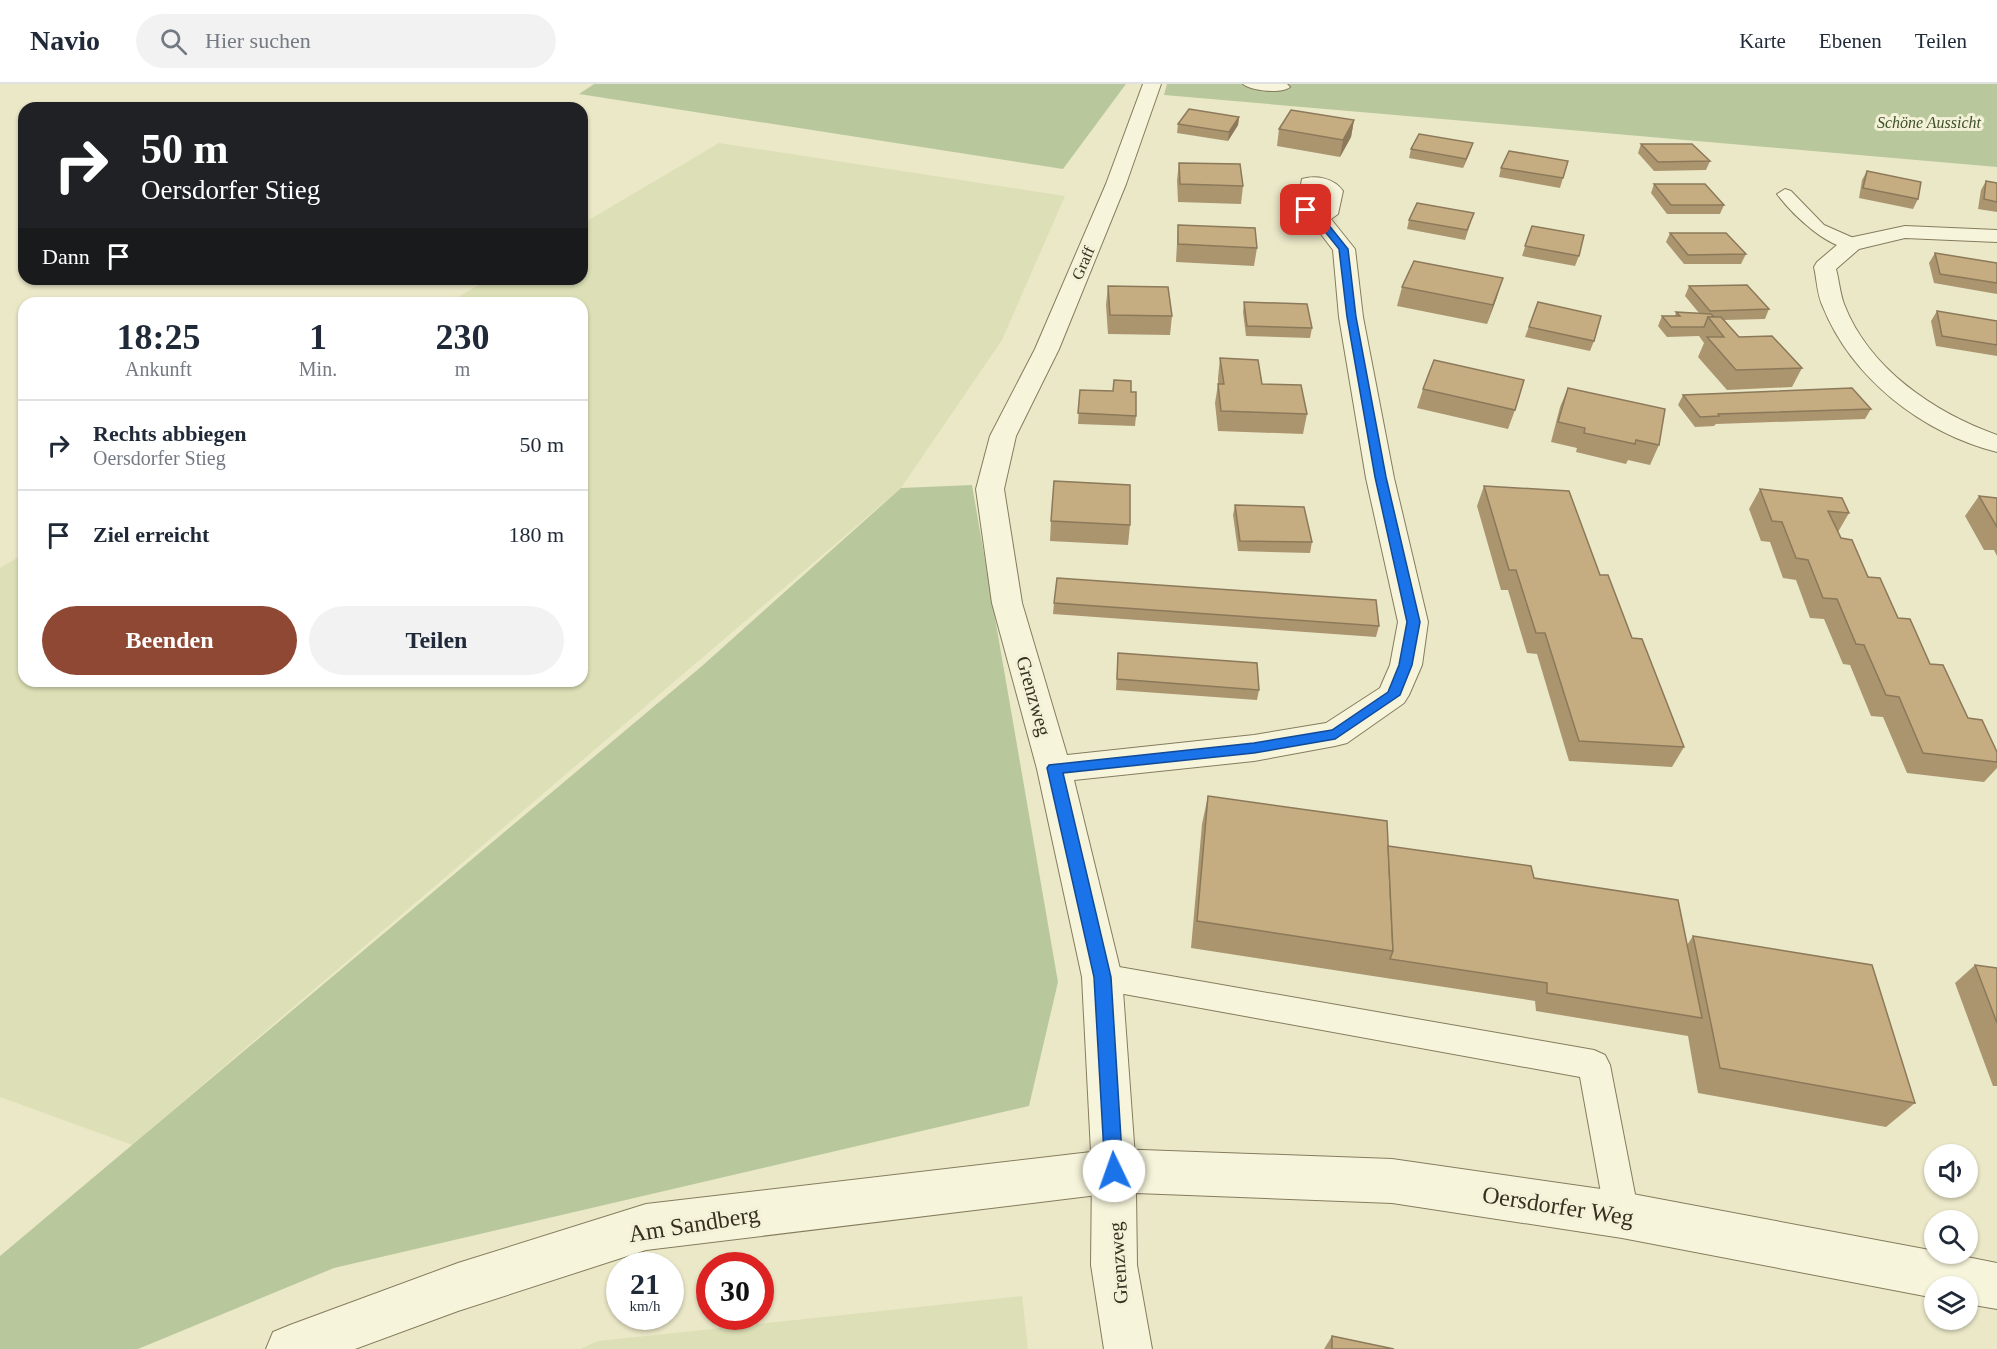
<!DOCTYPE html>
<html lang="de">
<meta charset="utf-8">
<style>
body{margin:0;font-family:Georgia,serif;background:#f2f2f3;color:#1f2937;height:100vh;display:flex;flex-direction:column;font-size:22px;white-space:nowrap}
*{box-sizing:border-box;margin:0}
p{font-size:20px;color:#747a83}
.icon{flex:none;width:33px;height:33px;fill:none;stroke:currentColor;stroke-width:2;stroke-linecap:round;stroke-linejoin:round}
.map{position:relative;flex:1;overflow:hidden}
.side{position:absolute;left:18px;top:213px;width:570px;height:390px;display:flex;flex-direction:column;background:#fff;border-radius:18px;box-shadow:0 2px 4px #0004}
.side>*{flex:none}
.hud{position:absolute;left:18px;top:18px;width:570px;height:183px;border-radius:18px;box-shadow:0 2px 4px #0004;background:#202124;color:#fff;overflow:hidden}
.fabs{position:absolute;left:1924px;top:1060px;display:grid;gap:12px}
.fabs a{display:grid;place-items:center;width:54px;height:54px;border-radius:50%;background:#fff;box-shadow:0 2px 4px #0004;font-size:30px}
.speed{position:absolute;left:606px;top:1168px;display:flex;gap:12px;font-size:30px;font-weight:700;text-align:center}
.speed>*{display:grid;place-content:center;width:78px;height:78px;border-radius:50%;background:#fff;box-shadow:0 2px 4px #0004;line-height:1}
.speed small{font-size:15px;font-weight:400}
.speed .limit{border:9px solid #d22;background:#fff;color:#111}
.pin{position:absolute;display:grid;place-items:center;width:51px;height:51px;color:#fff;margin:-26px;border-radius:12px;box-shadow:0 3px 9px #0006}
.me{position:absolute;width:66px;margin:-33px;rotate:357deg;stroke-linejoin:round;filter:drop-shadow(0 0 4px #0008)}
.turn{display:flex;align-items:center;gap:21px;height:126px;padding:0 24px;font-size:27px}
.turn .icon{width:78px;height:78px;stroke-width:2.5}
.turn b{display:block;font-size:42px;line-height:51px}
.then{display:flex;align-items:center;height:57px;padding:0 24px;background:#0003;gap:12px;font-size:22px}
.eta{display:flex;justify-content:space-evenly;align-items:center;height:102px;text-align:center}
.eta b{font-size:36px;font-weight:600;line-height:42px}
.action{display:flex;gap:12px;margin-top:auto;padding:12px 24px}
.action a{flex:1;height:69px;border-radius:36px;background:#8f4833;color:#fff;font-size:24px;font-weight:600;line-height:69px;text-align:center}
.action a+a{background:#f2f2f3;color:#1f2937}
ul{padding:0;list-style:none}
li{display:flex;align-items:center;gap:18px;height:90px;padding:0 24px;border-top:2px solid #e0e1e3}
li div{flex:1}
li b{display:block;font-size:22px}
li em{font-style:normal}
header{display:flex;align-items:center;gap:36px;box-sizing:border-box;height:84px;padding:0 30px;background:#fff;border-bottom:2px solid #e0e1e3}
header strong{font-size:28px}
nav{display:flex;gap:33px;margin-inline-start:auto;font-size:21px}
.search{width:420px;height:54px;background:#f2f2f3;display:flex;align-items:center;gap:15px;box-sizing:border-box;padding:0 21px;border-radius:33px;color:#747a83;font-size:22px}
.map>svg:first-child{display:block}
.farmland{fill:#dde0b6}
.green{fill:#b9c89c}
.lines{fill:none;stroke-linecap:round;stroke-linejoin:round}
.service-casing{stroke:#857c5e;stroke-width:2}
.minor-casing{stroke:#857c5e;stroke-width:2}
.tertiary-casing{stroke:#857c5e;stroke-width:2}
.service{fill:#f6f4da;fill-rule:evenodd}
.minor{fill:#f6f4da;fill-rule:evenodd}
.tertiary{fill:#f6f4da;fill-rule:evenodd}
.wall{fill:#aa956f}
.shaded-wall{fill:#8b795a}
.building{fill:#c6ad81;stroke:#8b795a;stroke-width:1.5}
.route{fill:#1a73e8;stroke:#114b97;stroke-width:1.5}
.labels{text-anchor:middle;dominant-baseline:central;stroke-width:6;stroke-linejoin:round;paint-order:stroke}
.far-park-label{font-size:16px;font-style:italic;fill:#3e5129;stroke:#f3f1d7}
.far-street-label{font-size:16px;fill:#373021;stroke:#f3f1d7}
.street-label{font-size:20px;fill:#373021;stroke:#f3f1d7}
.near-street-label{font-size:24px;fill:#373021;stroke:#f3f1d7}
</style>
<header>
<strong>Navio</strong>
<div class="search"><svg class="icon" aria-label="search" viewBox="0 0 24 24"><circle cx="10" cy="10" r="6"/><path d="M15 15l6 6"/></svg>Hier suchen</div>
<nav><a>Karte</a><a>Ebenen</a><a>Teilen</a></nav>
</header>
<div class="map">
<svg width="1997" height="1265" viewBox="0 0 1997 1265">
<rect width="100%" height="100%" fill="#ebe8c8"/>
<g class="farmland">
<polygon points="719,59 1065,112 1002,256 901,404 132,1061 0,1013 0,484 24,470 24,597 582,597 582,219 448,219 489,195 582,195 582,140"/>
<polygon points="1022,1212 1028,1265 580,1265 598,1257"/>
</g>
<g class="green">
<polygon points="594,0 1126,0 1063,85 579,10"/>
<polygon points="1167,0 1997,0 1997,83 1164,11"/>
<polygon points="972,401 1058,898 1029,1022 334,1184 138,1265 0,1265 0,1172 702,582 901,404"/>
</g>
<g class="lines">
<g class="service-casing">
<g id="service">
<path d="M1243,0H1287L1290,3C1282,10 1251,7 1243,0Z"/>
<path d="M1785,105L1791,107L1824,141L1858,156L1860,160L1858,164C1832,170 1791,129 1777,110Z"/>
<polygon points="1102,880 1594,966 1605,971 1610,981 1639,1131 1634,1143 1622,1148 1610,1143 1605,1131 1580,993 1102,906 1091,902 1087,893 1091,884"/>
</g>
</g>
<g class="minor-casing">
<g id="minor">
<path d="M1143,0H1161L1126,100L1059,265L1016,352L1004,405L1022,519L1067,671L1254,651L1326,639L1380,604L1390,581L1398,538L1366,394L1339,233L1333,166L1310,136L1296,126L1302,95C1316,91 1334,94 1343,107L1338,130L1331,135L1355,165L1363,233L1394,394L1428,538L1422,581L1409,611L1404,619L1347,659L1335,662L1254,677L1074,696L1122,893L1136,1087L1130,1102L1114,1109L646,1166L458,1227L355,1265H266L273,1248L290,1241L458,1179L646,1120L1091,1068L1082,893L1037,685L992,519L976,405L990,352L1035,265L1106,100ZM1318,106L1323,109L1319,125L1317,123Z"/>
<path d="M1905,142L1997,146V158L1905,154L1859,165L1836,185C1839,196 1840,209 1844,220C1869,285 1935,329 1997,351V368C1923,349 1852,295 1823,223C1817,211 1817,196 1814,183L1817,178L1844,155Z"/>
</g>
</g>
<g class="tertiary-casing">
<polygon id="tertiary" points="1114,1065 1392,1075 1622,1108 1935,1167 1935,1170 1952,1170 1997,1179 1997,1225 1968,1220 1968,1203 1935,1203 1935,1214 1622,1154 1392,1119 1136,1109 1137,1181 1152,1265 1104,1265 1091,1181 1092,1087 1098,1072"/>
</g>
<use href="#service" class="service"/>
<use href="#minor" class="minor"/>
<use href="#tertiary" class="tertiary"/>
</g>
<g class="wall">
<polygon points="1239,33 1238,41 1228,57 1177,49 1178,40"/>
<polygon points="1354,36 1351,53 1340,73 1277,62 1279,45"/>
<polygon points="1641,60 1710,77 1706,86 1654,87 1638,69"/>
<polygon points="1411,65 1470,68 1463,84 1409,74"/>
<polygon points="1568,77 1560,104 1499,93 1501,84"/>
<polygon points="1179,79 1243,102 1241,120 1178,118 1177,96"/>
<polygon points="1867,87 1918,115 1913,125 1859,114 1862,96"/>
<polygon points="1986,97 1997,99 1997,128 1978,125 1981,106"/>
<polygon points="1654,100 1724,121 1720,130 1667,130 1651,109"/>
<polygon points="1409,136 1471,138 1465,156 1407,145"/>
<polygon points="1178,141 1257,164 1254,182 1176,178 1177,159"/>
<polygon points="1532,142 1579,172 1575,182 1522,172"/>
<polygon points="1670,149 1746,170 1741,180 1684,180 1666,158"/>
<polygon points="1935,169 1997,179 1997,210 1934,199 1929,179"/>
<polygon points="1108,202 1172,232 1170,251 1108,250 1106,221"/>
<polygon points="1689,202 1769,225 1765,235 1724,236 1739,253 1802,284 1792,303 1727,306 1698,273 1704,259 1699,252 1667,253 1658,242 1662,232 1675,232 1676,228 1699,229 1685,212"/>
<polygon points="1402,203 1497,213 1487,240 1397,222"/>
<polygon points="1244,218 1312,244 1310,254 1246,252 1243,228"/>
<polygon points="1538,218 1594,257 1590,267 1525,253"/>
<polygon points="1937,227 1997,237 1997,272 1936,262 1931,237"/>
<polygon points="1220,274 1262,300 1307,330 1303,350 1218,347 1215,319 1218,300 1218,294"/>
<polygon points="1568,304 1659,361 1650,381 1628,376 1626,380 1576,368 1577,364 1551,358 1560,323"/>
<polygon points="1423,305 1515,326 1508,345 1417,324"/>
<polygon points="1080,306 1131,308 1136,332 1135,342 1078,340"/>
<polygon points="1683,311 1871,325 1865,335 1716,340 1714,342 1695,343 1678,321"/>
<polygon points="1484,402 1600,491 1684,663 1672,683 1569,677 1537,570 1527,569 1508,506 1501,506 1477,422"/>
<polygon points="1760,405 1849,429 1838,448 1841,454 1898,534 1968,634 1997,668 1997,684 1984,698 1907,689 1883,633 1871,632 1850,581 1843,580 1824,535 1810,534 1796,496 1783,494 1770,458 1761,457 1749,425"/>
<polygon points="1979,412 1997,414 1997,472 1994,466 1984,466 1965,432"/>
<polygon points="1235,421 1312,458 1310,469 1238,467 1233,431"/>
<polygon points="1051,437 1130,441 1128,461 1050,457"/>
<polygon points="1054,519 1379,542 1376,553 1053,530"/>
<polygon points="1118,569 1259,606 1257,616 1116,606"/>
<polygon points="1208,712 1388,762 1534,794 1687,861 1693,852 1915,1019 1886,1043 1698,1009 1688,952 1536,927 1535,917 1191,864 1202,740"/>
<polygon points="1975,881 1997,884 1997,1002 1993,1002 1955,899"/>
<polygon points="1332,1252 1394,1265 1324,1265"/>
</g>
<g class="shaded-wall">
<polygon points="1239,33 1238,41 1228,57 1229,48"/>
<polygon points="1354,36 1351,53 1340,73 1343,56"/>
<polygon points="1473,59 1470,68 1463,84 1466,75"/>
<polygon points="1503,194 1497,213 1487,240 1493,221"/>
</g>
<g class="building">
<polygon points="1189,25 1239,33 1229,48 1178,40"/>
<polygon points="1291,26 1354,36 1343,56 1279,45"/>
<polygon points="1419,50 1473,59 1466,75 1411,65"/>
<polygon points="1641,60 1692,60 1710,77 1658,78"/>
<polygon points="1509,67 1568,77 1563,94 1501,84"/>
<polygon points="1179,79 1240,80 1243,102 1180,100"/>
<polygon points="1867,87 1921,98 1918,115 1863,104"/>
<polygon points="1986,97 1997,99 1997,118 1984,115"/>
<polygon points="1654,100 1705,100 1724,121 1671,121"/>
<polygon points="1417,119 1474,129 1467,146 1409,136"/>
<polygon points="1178,141 1255,144 1257,164 1178,160"/>
<polygon points="1532,142 1584,151 1579,172 1525,162"/>
<polygon points="1670,149 1726,149 1746,170 1688,171"/>
<polygon points="1935,169 1997,179 1997,199 1940,190"/>
<polygon points="1414,177 1503,194 1493,221 1402,203"/>
<polygon points="1747,201 1769,225 1710,227 1689,202"/>
<polygon points="1108,202 1168,203 1172,232 1110,231"/>
<polygon points="1244,218 1307,220 1312,244 1247,242"/>
<polygon points="1538,218 1601,232 1594,257 1529,243"/>
<polygon points="1937,227 1997,237 1997,261 1942,252"/>
<polygon points="1676,228 1711,230 1714,233 1708,233 1704,243 1671,243 1662,232 1680,232"/>
<polygon points="1708,233 1721,233 1739,253 1772,252 1802,284 1736,286 1707,253 1724,253"/>
<polygon points="1220,274 1258,276 1262,300 1301,301 1307,330 1221,327 1218,300 1224,300"/>
<polygon points="1434,276 1524,296 1515,326 1423,305"/>
<polygon points="1114,296 1131,297 1131,308 1136,308 1136,332 1078,329 1080,306 1113,307"/>
<polygon points="1568,304 1665,325 1659,361 1636,356 1635,360 1584,349 1585,344 1558,338"/>
<polygon points="1852,304 1871,325 1718,330 1719,332 1700,333 1683,311"/>
<polygon points="1054,397 1130,401 1130,441 1051,437"/>
<polygon points="1484,402 1569,407 1600,491 1608,491 1632,554 1642,555 1684,663 1579,657 1545,549 1536,549 1516,486 1509,486"/>
<polygon points="1760,405 1842,414 1849,429 1828,427 1841,454 1852,456 1868,493 1880,494 1898,534 1910,535 1930,580 1943,581 1968,634 1982,636 1997,668 1997,678 1923,669 1899,613 1886,611 1864,561 1856,560 1837,515 1823,514 1808,476 1796,474 1782,438 1772,437"/>
<polygon points="1979,412 1997,414 1997,443"/>
<polygon points="1235,421 1304,423 1312,458 1240,457"/>
<polygon points="1057,494 1376,516 1379,542 1054,519"/>
<polygon points="1118,569 1257,579 1259,606 1117,595"/>
<polygon points="1208,712 1387,737 1393,867 1197,837"/>
<polygon points="1388,762 1531,782 1534,794 1678,816 1702,934 1547,909 1547,899 1390,875 1393,867"/>
<polygon points="1693,852 1872,881 1915,1019 1720,984"/>
<polygon points="1975,881 1997,884 1997,939"/>
<polygon points="1332,1252 1394,1265 1332,1265"/>
</g>
<polygon class="route" points="1306,123 1320,130 1348,165 1356,233 1386,393 1420,538 1412,581 1400,611 1335,655 1254,669 1063,689 1111,893 1123,1087 1121,1093 1114,1096 1108,1093 1105,1087 1094,893 1047,684 1049,681 1254,659 1332,646 1388,608 1399,581 1407,538 1375,393 1347,233 1339,165 1314,134 1303,128"/>
<g class="labels">
<g class="far-park-label">
<text x="1929" y="38">Schöne Aussicht</text>
</g>
<g class="far-street-label">
<text transform="translate(1083 179) rotate(-67)">Graff</text>
</g>
<g class="street-label">
<text transform="translate(1034 612) rotate(74)">Grenzweg</text>
<text transform="translate(1118 1179) rotate(-94)">Grenzweg</text>
</g>
<g class="near-street-label">
<text transform="translate(1558 1122) rotate(9)">Oersdorfer Weg</text>
<text transform="translate(694 1140) rotate(-9)">Am Sandberg</text>
</g>
</g>
</svg>
<div class="fabs">
<a><svg class="icon" aria-label="sound" viewBox="0 0 24 24"><path d="M4 9h4l5-4v14l-5-4H4zM17 9q2 3 0 6"/></svg></a>
<a><svg class="icon" aria-label="search" viewBox="0 0 24 24"><circle cx="10" cy="10" r="6"/><path d="M15 15l6 6"/></svg></a>
<a><svg class="icon" aria-label="layers" viewBox="0 0 24 24"><path d="M12 4l9 5-9 5-9-5zM3 14l9 5 9-5"/></svg></a>
</div>
<div class="speed"><div>21<small>km/h</small></div><div class="limit">30</div></div>
<div class="pin" style="left:1306px;top:126px;background:#d93025"><svg class="icon" aria-label="arrive" viewBox="0 0 24 24"><path d="M6 21V4h12l-3 4 3 4H6"/></svg></div>
<svg class="me" style="left:1114px;top:1087px" viewBox="-20 -20 40 40"><circle r="19" fill="#fff"/><path d="M0-13L10 11 0 6-10 11z" fill="#1a73e8"/></svg>
<div class="hud">
<div class="turn"><svg class="icon" aria-label="right" viewBox="0 0 24 24"><path d="M7 20v-9h11M14 6l5 5-5 5"/></svg><div><b>50 m</b>Oersdorfer Stieg</div></div>
<div class="then">Dann<svg class="icon" aria-label="arrive" viewBox="0 0 24 24"><path d="M6 21V4h12l-3 4 3 4H6"/></svg></div>
</div>
<section class="side">
<div class="eta">
<div><b>18:25</b><p>Ankunft</p></div>
<div><b>1</b><p>Min.</p></div>
<div><b>230</b><p>m</p></div>
</div>
<ul>
<li><svg class="icon" aria-label="right" viewBox="0 0 24 24"><path d="M7 20v-9h11M14 6l5 5-5 5"/></svg><div><b>Rechts abbiegen</b><p>Oersdorfer Stieg</p></div><em>50 m</em></li>
<li><svg class="icon" aria-label="arrive" viewBox="0 0 24 24"><path d="M6 21V4h12l-3 4 3 4H6"/></svg><div><b>Ziel erreicht</b></div><em>180 m</em></li>
</ul>
<div class="action"><a>Beenden</a><a>Teilen</a></div>
</section>
</div>
